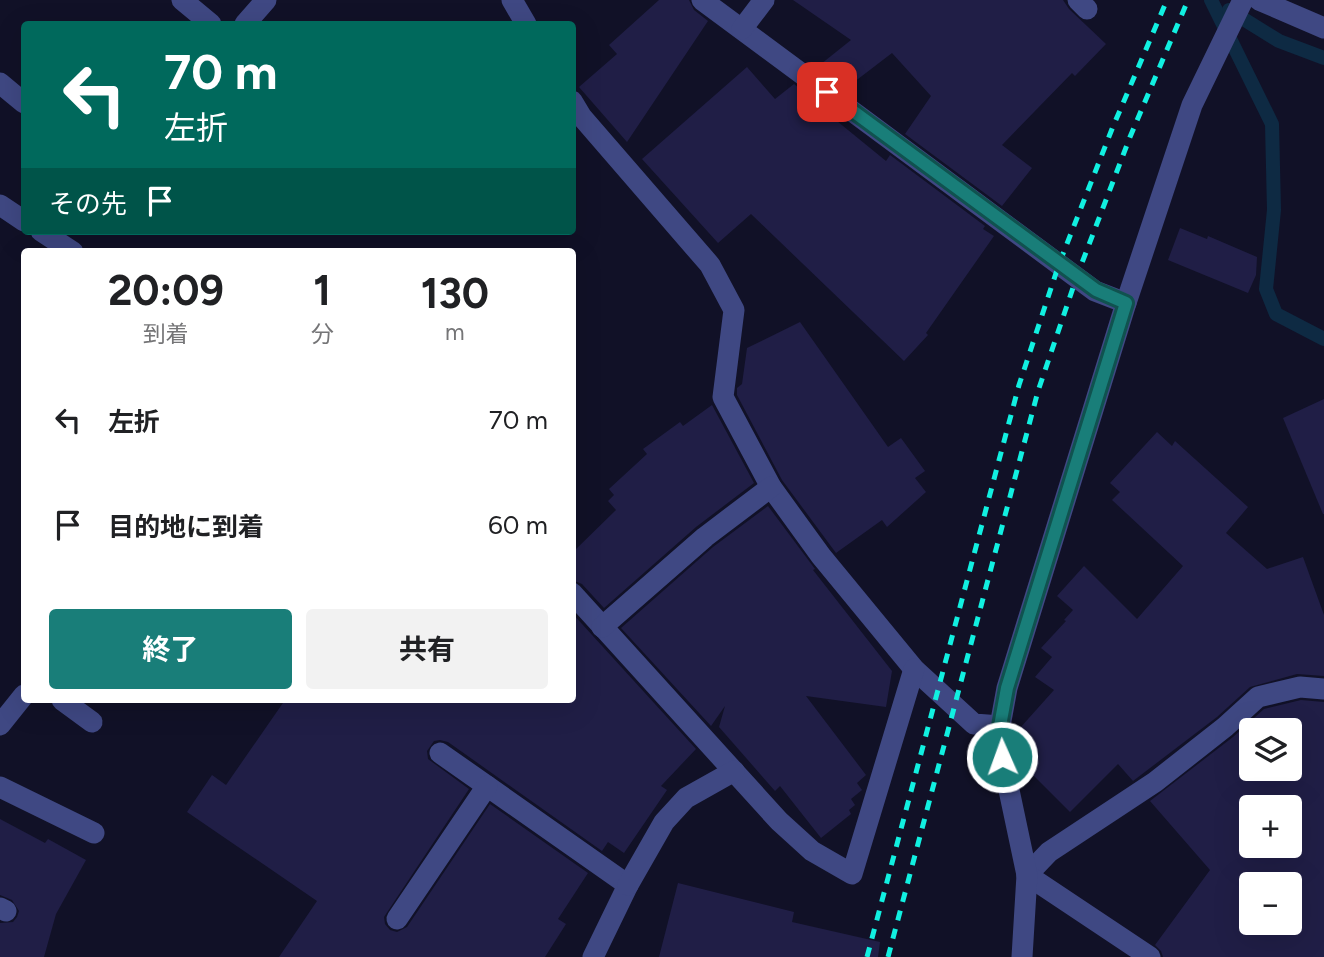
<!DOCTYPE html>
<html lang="ja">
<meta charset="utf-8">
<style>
body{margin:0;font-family:Figtree,"Noto Sans JP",sans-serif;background:#f2f2f2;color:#202124;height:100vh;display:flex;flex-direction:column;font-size:26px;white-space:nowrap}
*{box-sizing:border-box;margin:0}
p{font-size:23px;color:#757577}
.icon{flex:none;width:38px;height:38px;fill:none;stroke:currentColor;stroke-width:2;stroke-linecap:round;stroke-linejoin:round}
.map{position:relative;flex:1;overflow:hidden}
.panel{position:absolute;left:21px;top:248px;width:555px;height:455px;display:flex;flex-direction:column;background:#fff;border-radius:7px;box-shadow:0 7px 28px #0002}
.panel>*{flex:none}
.banner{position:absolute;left:21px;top:21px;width:555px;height:214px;border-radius:7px;box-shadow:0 7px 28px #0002;background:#00695c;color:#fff;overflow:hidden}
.controls{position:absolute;left:1239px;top:718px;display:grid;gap:14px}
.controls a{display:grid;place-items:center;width:63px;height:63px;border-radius:7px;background:#fff;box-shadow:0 7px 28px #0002;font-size:35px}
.pin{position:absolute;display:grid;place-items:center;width:60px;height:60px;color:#fff;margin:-30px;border-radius:14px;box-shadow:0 4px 10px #0006}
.me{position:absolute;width:77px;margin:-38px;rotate:358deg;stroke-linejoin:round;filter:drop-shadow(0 0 5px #0008)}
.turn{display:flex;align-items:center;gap:24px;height:147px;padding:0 28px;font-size:32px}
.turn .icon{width:91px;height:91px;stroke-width:2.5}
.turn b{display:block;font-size:49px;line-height:60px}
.then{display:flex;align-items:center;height:66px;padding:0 28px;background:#0003;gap:14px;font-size:26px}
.eta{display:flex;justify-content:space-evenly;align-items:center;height:119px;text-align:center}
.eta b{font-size:42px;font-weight:700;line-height:49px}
.cta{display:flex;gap:14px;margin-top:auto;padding:14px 28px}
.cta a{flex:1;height:80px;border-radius:7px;background:#197e79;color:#fff;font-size:28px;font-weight:700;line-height:80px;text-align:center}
.cta a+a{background:#f2f2f2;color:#202124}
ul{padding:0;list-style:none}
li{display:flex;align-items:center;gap:21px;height:105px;padding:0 28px}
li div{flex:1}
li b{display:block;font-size:26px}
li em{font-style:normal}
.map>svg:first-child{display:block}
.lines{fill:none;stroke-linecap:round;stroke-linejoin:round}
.stream{stroke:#0e2a43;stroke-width:14}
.building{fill:#201e46;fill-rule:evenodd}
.minor{stroke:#3f4883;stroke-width:21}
.rail{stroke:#11f0e1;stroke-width:5;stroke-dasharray:10 9;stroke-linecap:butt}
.route-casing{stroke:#10524f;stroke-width:18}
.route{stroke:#197e79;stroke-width:12}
</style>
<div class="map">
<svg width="1324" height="957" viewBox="0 0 1324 957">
<rect width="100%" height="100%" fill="#111127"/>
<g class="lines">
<g class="stream">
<polyline points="1211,0 1272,124 1274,210 1266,289 1276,314 1324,339"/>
<polyline points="1229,10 1279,41 1324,58"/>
</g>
</g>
<g class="building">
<polygon points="659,0 689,0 694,10 708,21 627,142 579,87 617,54 609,45"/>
<polygon points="793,0 1063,0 1069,9 1106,44 1075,76 1072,73 1002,145 1032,168 1002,206 905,134 931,96 892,53 845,89 816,68 851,40"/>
<polygon points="747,67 775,99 794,84 823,106 821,108 886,161 890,155 985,226 983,229 994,236 926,333 928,335 904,361 751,214 718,243 642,159"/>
<polygon points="1180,228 1207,239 1208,236 1257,257 1256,275 1248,293 1168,260"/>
<polygon points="800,322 888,447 901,438 925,471 915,478 926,492 887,527 882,520 836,553 782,480 737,395 737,388 742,384 747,348"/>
<polygon points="1324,399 1324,514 1323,514 1283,418"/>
<polygon points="712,405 754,483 696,527 604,608 582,584 572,580 572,553 616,510 608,501 614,495 609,489 647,454 643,449 680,422 683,426"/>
<polygon points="1157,432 1172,446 1175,441 1248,507 1226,533 1267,569 1303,557 1324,615 1324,676 1297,674 1250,687 1217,717 1133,781 1118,764 1070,812 1017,759 1020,728 1054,690 1035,677 1052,657 1041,648 1066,621 1064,620 1073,610 1057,596 1084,566 1137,619 1183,566 1112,500 1120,492 1110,483"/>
<polygon points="768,506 815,569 813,570 892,671 886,707 806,696 866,775 857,783 862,790 851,799 855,805 849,810 851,814 821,838 780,786 775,791 719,727 725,706 711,726 621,628 713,547"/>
<polygon points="572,613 696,749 661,786 667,790 624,853 608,842 602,851 448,742 440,740 434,741 427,751 428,759 469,789 384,917 385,924 390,930 397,932 407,927 490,804 588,873 558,919 566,924 545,957 279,957 317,901 187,812 212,775 226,785 285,700 572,700"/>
<path d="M1301,700L1324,702V957H1163L1161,951L1155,945L1210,870L1150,801L1233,737L1264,709ZM1251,730H1290V768H1251ZM1251,807H1290V845H1251ZM1251,884H1290V922H1251Z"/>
<polygon points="0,819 45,843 48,839 86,860 56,914 44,957 0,957 0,923 13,922 17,917 19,911 12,900 0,895"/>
<polygon points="678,883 794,912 792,922 880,942 878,957 659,957"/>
</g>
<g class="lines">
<g class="minor">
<polyline points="182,0 211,24"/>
<polyline points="512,0 526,24"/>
<polyline points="702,0 1095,291 1126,303"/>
<polyline points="1078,0 1087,9"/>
<polyline points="1259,0 1324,28"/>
<polyline points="245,24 266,0"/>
<polyline points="742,29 764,0"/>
<polyline points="0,83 24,103"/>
<polyline points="572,101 581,116 710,265 734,310 723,397 771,487 821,556 914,669 974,724 1000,726"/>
<polyline points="0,205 24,221"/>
<polyline points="41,231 73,252"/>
<polyline points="572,593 779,821 812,851 852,874 914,669"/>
<polyline points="602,627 705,537 771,487"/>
<polyline points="62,700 92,722"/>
<polyline points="0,725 24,695"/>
<polyline points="440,753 628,885 593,957"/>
<polyline points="0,787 94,833"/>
<polyline points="1027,875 1049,852 1155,782 1225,727 1258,697 1300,687 1324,689"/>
<polyline points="1027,875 1150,957"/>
<polyline points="628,885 664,822 686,798 734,771"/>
<polyline points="0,908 6,911"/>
<polyline points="397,919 487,786"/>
<polyline points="1022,957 1027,875 1002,757 1000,726 1007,688 1126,303 1192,105 1243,0"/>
</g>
<g class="rail">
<polyline points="867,957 1019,385 1059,264 1112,129 1167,0"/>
<polyline points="888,957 1038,391 1077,276 1130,137 1188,0"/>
</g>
</g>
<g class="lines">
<g class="route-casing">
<polyline id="route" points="827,92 1096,290 1126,303 1007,688 1000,726 1002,757"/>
</g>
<use href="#route" class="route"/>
</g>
</svg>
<div class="controls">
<a><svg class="icon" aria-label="layers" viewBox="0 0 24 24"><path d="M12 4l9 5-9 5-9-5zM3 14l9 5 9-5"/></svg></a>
<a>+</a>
<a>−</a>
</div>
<div class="pin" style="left:827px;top:92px;background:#d93025"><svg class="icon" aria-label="arrive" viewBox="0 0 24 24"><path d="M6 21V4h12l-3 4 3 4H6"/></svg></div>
<svg class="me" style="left:1002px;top:757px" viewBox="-20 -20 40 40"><circle r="17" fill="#197e79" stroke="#fff" stroke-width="3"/><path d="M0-11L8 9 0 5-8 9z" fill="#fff"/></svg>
<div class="banner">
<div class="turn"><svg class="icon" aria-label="left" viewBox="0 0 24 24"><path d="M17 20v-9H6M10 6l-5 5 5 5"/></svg><div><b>70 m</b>左折</div></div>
<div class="then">その先<svg class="icon" aria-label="arrive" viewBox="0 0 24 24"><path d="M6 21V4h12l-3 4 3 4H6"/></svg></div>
</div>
<section class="panel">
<div class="eta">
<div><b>20:09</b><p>到着</p></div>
<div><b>1</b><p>分</p></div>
<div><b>130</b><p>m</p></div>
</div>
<ul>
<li><svg class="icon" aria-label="left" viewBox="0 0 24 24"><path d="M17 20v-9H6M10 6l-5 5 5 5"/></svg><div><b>左折</b></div><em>70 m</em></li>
<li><svg class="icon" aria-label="arrive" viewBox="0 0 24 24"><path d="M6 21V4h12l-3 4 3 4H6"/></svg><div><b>目的地に到着</b></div><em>60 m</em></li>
</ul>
<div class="cta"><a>終了</a><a>共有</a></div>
</section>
</div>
